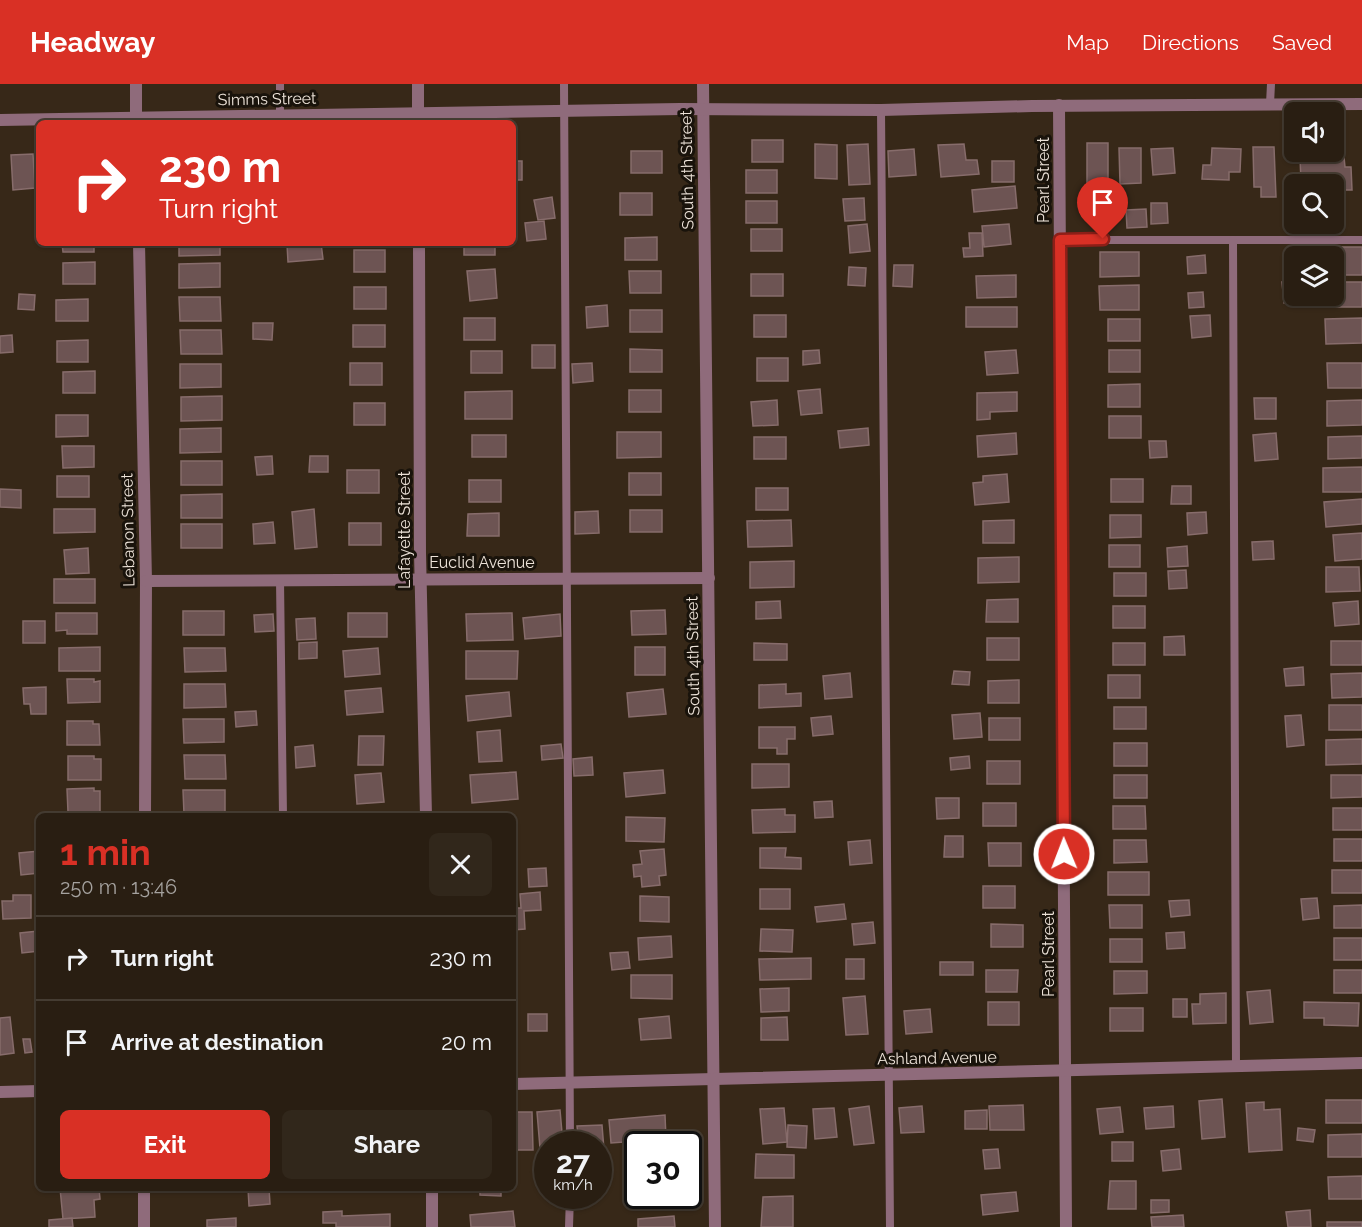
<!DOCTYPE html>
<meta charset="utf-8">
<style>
body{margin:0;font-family:Raleway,sans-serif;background:#31271b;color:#f1f3f6;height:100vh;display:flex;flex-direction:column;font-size:22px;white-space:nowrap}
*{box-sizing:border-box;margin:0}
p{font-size:20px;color:#a5a29f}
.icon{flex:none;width:33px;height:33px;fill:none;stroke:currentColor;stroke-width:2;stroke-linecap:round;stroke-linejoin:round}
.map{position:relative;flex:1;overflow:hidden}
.panel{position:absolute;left:36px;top:729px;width:480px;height:378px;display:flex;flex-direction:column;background:#291e12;border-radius:9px;box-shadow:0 2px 4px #0004,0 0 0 2px #453c32}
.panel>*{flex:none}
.banner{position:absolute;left:36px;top:36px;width:480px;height:126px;border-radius:9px;box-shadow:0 2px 4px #0004,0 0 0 2px #453c32;background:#d93025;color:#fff;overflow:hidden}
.controls{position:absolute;left:1284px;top:18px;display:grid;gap:12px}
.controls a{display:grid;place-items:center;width:60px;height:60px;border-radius:9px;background:#291e12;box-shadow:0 2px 4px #0004,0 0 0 2px #453c32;font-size:30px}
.speed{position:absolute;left:534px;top:1047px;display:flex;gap:12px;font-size:30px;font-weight:700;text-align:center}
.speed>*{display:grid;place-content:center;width:78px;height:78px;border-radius:50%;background:#291e12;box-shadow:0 2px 4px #0004,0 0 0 2px #453c32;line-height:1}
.speed small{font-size:15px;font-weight:400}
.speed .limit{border:3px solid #111;border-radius:9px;background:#fff;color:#111}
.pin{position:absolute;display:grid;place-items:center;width:51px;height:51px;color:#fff;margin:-62px -26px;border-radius:50% 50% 50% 0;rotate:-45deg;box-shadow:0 0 6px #0007}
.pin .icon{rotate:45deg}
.me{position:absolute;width:66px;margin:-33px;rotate:359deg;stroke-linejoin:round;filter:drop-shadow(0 0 4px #0008)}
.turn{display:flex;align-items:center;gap:21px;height:126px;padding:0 24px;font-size:27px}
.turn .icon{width:78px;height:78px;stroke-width:2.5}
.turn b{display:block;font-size:42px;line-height:51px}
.round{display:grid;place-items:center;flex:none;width:63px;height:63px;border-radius:9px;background:#31271b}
.summary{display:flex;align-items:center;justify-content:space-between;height:102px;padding:0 24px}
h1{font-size:36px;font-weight:700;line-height:45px;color:#d93025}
.cta{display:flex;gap:12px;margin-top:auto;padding:12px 24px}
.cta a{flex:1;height:69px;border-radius:9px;background:#d93025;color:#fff;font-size:24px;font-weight:700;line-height:69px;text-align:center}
.cta a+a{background:#31271b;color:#f1f3f6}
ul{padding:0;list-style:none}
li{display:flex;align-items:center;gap:18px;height:84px;padding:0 24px;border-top:2px solid #453c32}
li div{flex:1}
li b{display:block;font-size:22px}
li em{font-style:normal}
header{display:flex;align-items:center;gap:36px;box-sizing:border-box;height:84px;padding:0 30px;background:#d93025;color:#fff}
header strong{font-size:28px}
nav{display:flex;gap:33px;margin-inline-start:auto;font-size:21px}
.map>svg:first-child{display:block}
.building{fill:#6d5453;stroke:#876c6b;stroke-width:1.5}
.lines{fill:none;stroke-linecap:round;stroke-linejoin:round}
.service{stroke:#8f6b7b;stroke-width:8}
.minor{stroke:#8f6b7b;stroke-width:12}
.tertiary{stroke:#8f6b7b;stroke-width:12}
.route-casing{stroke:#8d1f18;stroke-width:15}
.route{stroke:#d93025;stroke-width:10}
.labels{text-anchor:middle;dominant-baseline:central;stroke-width:6;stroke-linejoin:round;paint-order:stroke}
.street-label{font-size:16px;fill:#ece2d8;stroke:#19130b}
</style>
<header>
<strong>Headway</strong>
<nav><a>Map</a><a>Directions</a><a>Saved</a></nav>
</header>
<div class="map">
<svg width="1362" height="1143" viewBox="0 0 1362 1143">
<rect width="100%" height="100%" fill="#372818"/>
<g class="building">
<rect x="752" y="56" width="31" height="22"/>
<polygon points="1087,59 1108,59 1108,103 1087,102"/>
<polygon points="815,60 837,61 837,95 815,94"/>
<polygon points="868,60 870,100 849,101 847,61"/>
<polygon points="964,60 966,76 977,76 979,90 941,93 938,61"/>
<polygon points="1253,63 1274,63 1276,113 1261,113 1261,103 1254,103"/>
<polygon points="1119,64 1141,64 1141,99 1120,100"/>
<polygon points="1173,64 1175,89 1153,91 1151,65"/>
<polygon points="1212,64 1241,65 1240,88 1229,88 1229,96 1202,95 1203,81 1211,81"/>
<polygon points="914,65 916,91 889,93 888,67"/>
<rect x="631" y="67" width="31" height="22"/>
<polygon points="33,70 35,104 13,106 11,71"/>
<polygon points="1344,73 1345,83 1351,83 1352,106 1334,106 1334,100 1301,97 1300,74"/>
<rect x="513" y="77" width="9" height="19"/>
<rect x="992" y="77" width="22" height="21"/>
<rect x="746" y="86" width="31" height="23"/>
<polygon points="1015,102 1017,124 974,128 972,106"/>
<rect x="620" y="109" width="32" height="22"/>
<polygon points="552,113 555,134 538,136 534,116"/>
<polygon points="864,114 865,136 845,137 843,115"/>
<rect x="746" y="117" width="31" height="22"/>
<polygon points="1151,119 1167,119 1168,139 1151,140"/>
<polygon points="1146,125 1147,143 1127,144 1126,126"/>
<polygon points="544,137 546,155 527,157 525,139"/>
<polygon points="867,140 870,167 850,169 848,142"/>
<polygon points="1009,140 1011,160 984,163 982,142"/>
<rect x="751" y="145" width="31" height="22"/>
<polygon points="969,149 982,149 983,172 964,173 963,164 970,164"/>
<polygon points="657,153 657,176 625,176 625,154"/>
<polygon points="62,159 94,159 94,168 63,168"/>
<polygon points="179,159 220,159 220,171 179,172"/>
<polygon points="321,159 323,175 288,178 287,160"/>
<rect x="464" y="159" width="31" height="12"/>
<polygon points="1312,161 1313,172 1294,172 1294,181 1292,181 1291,163"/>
<rect x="1335" y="163" width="27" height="28"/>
<rect x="354" y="166" width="31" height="22"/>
<polygon points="1100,168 1139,168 1139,192 1100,193"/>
<polygon points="1205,171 1206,189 1188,190 1187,173"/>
<polygon points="95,178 95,200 63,200 63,179"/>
<polygon points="220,179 220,203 179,204 179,180"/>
<polygon points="894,181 913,181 912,203 893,202"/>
<polygon points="849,183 866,184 865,202 848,201"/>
<polygon points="495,185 497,214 470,217 467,187"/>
<polygon points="629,187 661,187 661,209 630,209"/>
<rect x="751" y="190" width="32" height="22"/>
<polygon points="1016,191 1016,213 977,214 976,192"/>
<polygon points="1294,197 1294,212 1304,212 1304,218 1284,219 1282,198"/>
<polygon points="1334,198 1362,198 1362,223 1326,223 1326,212 1334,212"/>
<polygon points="1139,201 1139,226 1100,226 1099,202"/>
<rect x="354" y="203" width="32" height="22"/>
<polygon points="1203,208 1204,223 1189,224 1188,209"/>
<polygon points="19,210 35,211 34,226 18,225"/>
<polygon points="179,213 220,213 221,237 180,237"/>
<polygon points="88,215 88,237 56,237 56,216"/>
<polygon points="607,221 608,242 587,244 586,223"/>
<rect x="966" y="223" width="51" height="20"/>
<rect x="630" y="226" width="32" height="22"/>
<rect x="754" y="231" width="32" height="22"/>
<polygon points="1210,231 1211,252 1192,254 1190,232"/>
<rect x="464" y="234" width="31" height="22"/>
<polygon points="1362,234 1362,259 1326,260 1325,235"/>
<rect x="1108" y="235" width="32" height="22"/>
<polygon points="253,239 273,239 272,256 253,255"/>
<rect x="353" y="241" width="32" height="22"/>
<polygon points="180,246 221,246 222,270 181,270"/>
<polygon points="12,251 13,268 0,269 0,252"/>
<polygon points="88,256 88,278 57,278 57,257"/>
<rect x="532" y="261" width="23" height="23"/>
<polygon points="630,265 662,266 662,288 630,288"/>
<polygon points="819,266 820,279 803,281 803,267"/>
<polygon points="1016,266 1018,289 987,291 985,268"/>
<rect x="1109" y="266" width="31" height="22"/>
<rect x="471" y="267" width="31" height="22"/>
<rect x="757" y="274" width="31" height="23"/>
<rect x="350" y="279" width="32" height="22"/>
<polygon points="592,279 593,297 573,299 572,280"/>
<polygon points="1327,279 1362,279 1362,304 1328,304"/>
<polygon points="180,280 221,280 221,303 180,304"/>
<polygon points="95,287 95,309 63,309 63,288"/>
<polygon points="1140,300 1140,323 1108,323 1108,301"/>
<polygon points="820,305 822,329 801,331 798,307"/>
<rect x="629" y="306" width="32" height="22"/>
<polygon points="512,307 512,335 465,335 465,308"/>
<polygon points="1017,308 1017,327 990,328 990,335 977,336 977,309"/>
<polygon points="222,312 222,336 181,337 181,313"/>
<polygon points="1254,314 1276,314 1276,335 1255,335"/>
<polygon points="777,316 778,341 753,342 751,318"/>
<polygon points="1362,316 1362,341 1327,342 1327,317"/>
<rect x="354" y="319" width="31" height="22"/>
<polygon points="56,331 88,331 88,352 56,353"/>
<rect x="1109" y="332" width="32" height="22"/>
<polygon points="221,344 221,368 180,369 180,345"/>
<polygon points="868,344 869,361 840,364 838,347"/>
<polygon points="617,348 661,348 661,373 617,374"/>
<polygon points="1016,349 1017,370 978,373 977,352"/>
<polygon points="1276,349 1278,375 1255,377 1253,351"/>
<rect x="472" y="351" width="34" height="22"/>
<polygon points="1362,352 1362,374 1328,375 1328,353"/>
<rect x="754" y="353" width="32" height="22"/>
<polygon points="1149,357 1166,357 1167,373 1150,374"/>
<polygon points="62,362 94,362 94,383 63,384"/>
<polygon points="272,372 273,390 257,391 255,373"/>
<polygon points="310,372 328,372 328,388 309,388"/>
<rect x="181" y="377" width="41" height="24"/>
<polygon points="1362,383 1362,408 1323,408 1323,384"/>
<rect x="347" y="386" width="32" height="23"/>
<rect x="629" y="389" width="32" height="22"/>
<polygon points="1007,390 1009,418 975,421 973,399 983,398 983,392"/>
<rect x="57" y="392" width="32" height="21"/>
<rect x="1111" y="395" width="32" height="23"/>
<rect x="469" y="396" width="32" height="22"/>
<polygon points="1172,402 1191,402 1191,420 1171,420"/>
<rect x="756" y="404" width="32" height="22"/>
<polygon points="0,405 21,406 21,424 0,423"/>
<polygon points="222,410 222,434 181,434 181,411"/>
<polygon points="1362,415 1362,440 1326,443 1324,418"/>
<polygon points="54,425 95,425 95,448 54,449"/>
<polygon points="314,425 317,463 295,465 292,428"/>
<rect x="630" y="426" width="32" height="22"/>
<polygon points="598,427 599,449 575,450 575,428"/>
<polygon points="1206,428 1207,449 1188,451 1187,429"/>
<polygon points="499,429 499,452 467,452 468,430"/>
<polygon points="1110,431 1141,431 1141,453 1110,454"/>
<polygon points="791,436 792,462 748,463 747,437"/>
<polygon points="1014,436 1014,459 983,459 983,437"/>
<polygon points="273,438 275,459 254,460 253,440"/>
<rect x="349" y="439" width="32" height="22"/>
<rect x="181" y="440" width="41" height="24"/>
<polygon points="1362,449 1362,475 1335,477 1333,451"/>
<polygon points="1273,457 1274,475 1253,476 1252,458"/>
<rect x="1109" y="461" width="31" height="22"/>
<polygon points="1187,462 1188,482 1168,483 1167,464"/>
<polygon points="88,464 89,489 66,490 64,466"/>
<polygon points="1019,473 1019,498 978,499 978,474"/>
<polygon points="794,477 794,503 750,504 750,478"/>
<polygon points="1326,483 1359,483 1360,507 1326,508"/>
<polygon points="1186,486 1187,504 1169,505 1168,487"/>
<rect x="1114" y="489" width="32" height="23"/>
<rect x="54" y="495" width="41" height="24"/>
<polygon points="1018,515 1018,538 986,538 987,516"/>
<polygon points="780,517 781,534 756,535 756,518"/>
<polygon points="1358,517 1359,540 1335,542 1333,519"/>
<rect x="1113" y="522" width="32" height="22"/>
<polygon points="665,526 666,550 632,551 631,527"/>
<rect x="183" y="527" width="41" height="24"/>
<polygon points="56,529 97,529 97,550 67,550 67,546 56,547"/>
<rect x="348" y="529" width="39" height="24"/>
<polygon points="512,529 513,556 467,557 466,530"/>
<polygon points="273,530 274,547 255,548 254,531"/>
<polygon points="560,530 561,552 525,555 523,534"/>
<polygon points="315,534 316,555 297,556 296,535"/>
<rect x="23" y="537" width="22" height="22"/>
<polygon points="1184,552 1185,571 1164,571 1164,553"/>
<rect x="987" y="554" width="32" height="22"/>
<rect x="1331" y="557" width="31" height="24"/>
<polygon points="317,558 317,574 299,575 299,559"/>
<polygon points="754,559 787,560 787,576 754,576"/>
<rect x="1113" y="559" width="32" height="22"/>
<polygon points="100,563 100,587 59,587 59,564"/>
<rect x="635" y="563" width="30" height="28"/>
<polygon points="184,564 225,564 226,587 185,588"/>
<polygon points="378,564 380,590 345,593 343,567"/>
<polygon points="466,567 518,567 517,595 466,595"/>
<polygon points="1303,583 1304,601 1286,602 1284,585"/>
<polygon points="954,587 970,588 969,601 952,600"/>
<polygon points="850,589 852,613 825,615 823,592"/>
<polygon points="1362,589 1362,613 1332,614 1331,590"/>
<rect x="1108" y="591" width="32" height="23"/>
<polygon points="67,595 94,595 94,598 100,597 100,618 68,619"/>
<polygon points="1019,596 1019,619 988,619 988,597"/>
<polygon points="184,600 225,600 226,623 184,624"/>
<polygon points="786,600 786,610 801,609 801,622 759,624 759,601"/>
<polygon points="46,603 46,630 31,630 30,620 24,620 23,604"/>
<polygon points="381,604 383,628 347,631 345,607"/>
<polygon points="663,605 666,630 629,633 627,609"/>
<polygon points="509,608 511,632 468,637 466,612"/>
<rect x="1329" y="621" width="33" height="25"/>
<rect x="1114" y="623" width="32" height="22"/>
<polygon points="256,627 257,641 236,643 235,628"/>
<polygon points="980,629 982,653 954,655 952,631"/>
<polygon points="1301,631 1304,661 1287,663 1285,632"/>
<polygon points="831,632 833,650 813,652 811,634"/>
<rect x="989" y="634" width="31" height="22"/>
<polygon points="183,635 224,635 224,658 184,659"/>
<polygon points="67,637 93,637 93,640 99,640 100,661 67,661"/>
<polygon points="759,643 795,643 795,655 787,655 787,670 777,670 777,664 759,664"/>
<polygon points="500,646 502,677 479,678 477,648"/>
<polygon points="359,652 384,652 383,681 358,681"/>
<polygon points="1362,655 1362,680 1326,681 1326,656"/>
<rect x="1114" y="659" width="33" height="23"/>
<polygon points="561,660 563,674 542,676 541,662"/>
<polygon points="313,661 315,682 296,684 295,663"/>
<polygon points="184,671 225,671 226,695 185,695"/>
<polygon points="68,672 94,672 94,675 101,675 101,696 68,696"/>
<polygon points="969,672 970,684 951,686 950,674"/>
<polygon points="592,673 593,691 574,692 573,675"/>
<rect x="987" y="677" width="33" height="23"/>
<polygon points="752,680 789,680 789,703 752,704"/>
<polygon points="663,686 665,709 626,713 624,689"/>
<polygon points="516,688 518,715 472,719 470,691"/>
<polygon points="381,689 384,718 357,720 355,691"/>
<rect x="1114" y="691" width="33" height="23"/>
<polygon points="1331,691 1362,691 1362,713 1331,714"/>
<polygon points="94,704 94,707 100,707 100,728 68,728 67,705"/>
<polygon points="183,706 225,706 225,730 184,730"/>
<polygon points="936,714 959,714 959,734 937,735"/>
<polygon points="832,717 833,733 815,734 814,718"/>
<rect x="983" y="719" width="33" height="23"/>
<polygon points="1113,722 1145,722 1146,745 1113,745"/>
<rect x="1333" y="724" width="29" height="22"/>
<polygon points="785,725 785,731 795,731 795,748 753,749 752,726"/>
<polygon points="626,733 665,734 664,758 626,757"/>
<polygon points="945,752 963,752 963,773 944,773"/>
<rect x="1334" y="755" width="28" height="22"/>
<polygon points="870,756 872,779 850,781 848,758"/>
<polygon points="1114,756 1146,756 1147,778 1114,779"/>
<polygon points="988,759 1021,759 1021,782 989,782"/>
<polygon points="760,764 786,764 785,773 801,774 801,785 760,784"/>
<polygon points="664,765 666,791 659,792 660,801 642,803 641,792 634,793 633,781 642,780 640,767"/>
<polygon points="39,767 39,789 21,791 19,769"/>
<polygon points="546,784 547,802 529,803 528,785"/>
<rect x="1332" y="786" width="30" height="23"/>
<rect x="1108" y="788" width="41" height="23"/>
<rect x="983" y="802" width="32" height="22"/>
<rect x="760" y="805" width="30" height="20"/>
<polygon points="540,808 541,826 524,827 525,845 513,846 513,824 521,824 520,810"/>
<polygon points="13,811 31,811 31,834 3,835 2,817 13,817"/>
<polygon points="640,812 669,813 669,838 640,837"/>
<polygon points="1317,814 1319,834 1303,836 1301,815"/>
<polygon points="1189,816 1190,831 1171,833 1169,817"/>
<polygon points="844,820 846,835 817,838 815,823"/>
<polygon points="1109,821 1142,821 1142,844 1110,844"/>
<polygon points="1362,821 1362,844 1334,844 1334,822"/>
<polygon points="873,838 875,859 854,861 852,840"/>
<polygon points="991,840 1023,841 1023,863 991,863"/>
<polygon points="761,845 793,846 792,868 760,867"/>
<polygon points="38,847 39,867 22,869 20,849"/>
<polygon points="1184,848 1185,864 1167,865 1166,849"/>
<polygon points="671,852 672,873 639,876 638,854"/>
<rect x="1334" y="854" width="28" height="22"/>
<rect x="1110" y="855" width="32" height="23"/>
<polygon points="628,868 630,884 612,886 610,869"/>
<polygon points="811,874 811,895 760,896 759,875"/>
<rect x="846" y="875" width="18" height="20"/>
<rect x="940" y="878" width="33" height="13"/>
<polygon points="986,886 1018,886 1017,908 986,908"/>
<rect x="1334" y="886" width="28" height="23"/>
<polygon points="1114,887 1147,887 1147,909 1114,910"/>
<polygon points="631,891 672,891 672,915 631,914"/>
<polygon points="789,904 789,927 761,928 760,905"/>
<polygon points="1270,906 1273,938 1250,940 1247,908"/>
<polygon points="1226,909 1226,939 1193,940 1192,920 1200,920 1200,910"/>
<polygon points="865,912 868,950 846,951 843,914"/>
<rect x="1173" y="915" width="14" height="18"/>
<rect x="988" y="918" width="31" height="23"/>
<polygon points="1304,918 1359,919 1358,942 1324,941 1324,934 1304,934"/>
<rect x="1110" y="924" width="33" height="23"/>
<polygon points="930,925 932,948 906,950 904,927"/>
<rect x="528" y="930" width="19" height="17"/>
<polygon points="669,932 671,954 641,956 639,935"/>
<polygon points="10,933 14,969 0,971 0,934"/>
<polygon points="787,933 788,956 761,956 761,934"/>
<polygon points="23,955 30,955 32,968 25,969"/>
<polygon points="1222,1015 1225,1053 1202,1055 1199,1017"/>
<rect x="1326" y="1016" width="36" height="23"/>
<polygon points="1264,1018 1264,1026 1280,1025 1282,1066 1249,1068 1246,1019"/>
<polygon points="1023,1021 1024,1046 990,1046 989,1022"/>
<polygon points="869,1022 874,1059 854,1061 849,1025"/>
<polygon points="922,1022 924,1048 901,1049 899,1024"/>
<polygon points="1173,1022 1174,1043 1146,1045 1144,1024"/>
<polygon points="1120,1023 1123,1048 1100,1050 1097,1025"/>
<polygon points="784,1024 787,1058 763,1060 760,1025"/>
<polygon points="834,1024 837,1053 815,1055 813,1025"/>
<polygon points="560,1026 563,1060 548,1060 548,1064 540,1064 537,1028"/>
<polygon points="987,1026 987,1045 965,1045 965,1027"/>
<polygon points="513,1028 532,1028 533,1066 514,1066"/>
<polygon points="665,1031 666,1055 611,1059 609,1036"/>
<polygon points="602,1041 604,1066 598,1066 598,1060 579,1060 577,1042"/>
<polygon points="788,1041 807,1042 806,1064 787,1063"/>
<polygon points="1298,1044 1315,1046 1313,1058 1297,1056"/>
<polygon points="1362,1050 1362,1073 1328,1073 1328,1051"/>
<rect x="1112" y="1058" width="21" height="19"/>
<polygon points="998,1065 1000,1084 985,1085 983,1066"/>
<polygon points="1179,1065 1181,1085 1163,1087 1161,1067"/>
<polygon points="756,1070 794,1071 794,1094 755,1094"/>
<polygon points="1362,1092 1362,1115 1329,1115 1328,1093"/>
<polygon points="1110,1097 1136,1097 1136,1125 1108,1125"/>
<polygon points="60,1104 99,1104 100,1115 94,1116 95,1133 63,1135"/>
<polygon points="248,1104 269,1104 270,1120 249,1122"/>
<polygon points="480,1104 501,1104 501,1112 480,1111"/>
<polygon points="1016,1108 1018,1127 983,1131 981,1111"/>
<polygon points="793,1112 793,1143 761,1143 763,1113"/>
<polygon points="1151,1116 1169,1116 1169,1128 1151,1129"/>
<polygon points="1310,1126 1311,1143 1288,1143 1286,1128"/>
<polygon points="342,1127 342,1132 390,1130 390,1143 336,1143 336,1139 323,1139 323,1128"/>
<polygon points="513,1127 515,1143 471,1143 470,1131"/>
<polygon points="1183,1131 1184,1143 1152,1143 1151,1133"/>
<polygon points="674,1132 675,1143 638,1143 638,1135"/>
<polygon points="72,1134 73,1143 49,1143 49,1136"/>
<polygon points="236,1134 236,1143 207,1143 207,1136"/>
<rect x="1327" y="1138" width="35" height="5"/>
</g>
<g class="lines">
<g class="service">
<polyline points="280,0 280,32"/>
<polyline points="564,0 570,1060"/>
<polyline points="1270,20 1271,0"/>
<polyline points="881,26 890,1143"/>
<polyline points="1060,156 1362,156"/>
<polyline points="1233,156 1236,983"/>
<polyline points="280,496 283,732"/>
<polyline points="569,1143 570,1112"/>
</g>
<g class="minor">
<polyline points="136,0 136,39"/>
<polyline points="418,0 418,39"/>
<polyline points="703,0 715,1143"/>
<polyline points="1059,21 1066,1143"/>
<polyline points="0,36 680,25 881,26 1032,22 1362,20"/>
<polyline points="139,159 146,497 145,732"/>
<polyline points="419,159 420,469 426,732"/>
<polyline points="146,497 709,494"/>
<polyline points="144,1104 144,1143"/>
<polyline points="432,1104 432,1143"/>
</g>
<g class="tertiary">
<polyline points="513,1000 1362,979"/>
<polyline points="0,1008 39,1007"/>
</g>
</g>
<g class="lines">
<g class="route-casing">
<polyline id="route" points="1064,770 1060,156 1103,155"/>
</g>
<use href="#route" class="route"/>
</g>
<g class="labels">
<g class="street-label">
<text transform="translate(267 15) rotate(-1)">Simms Street</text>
<text transform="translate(687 86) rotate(-91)">South 4th Street</text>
<text transform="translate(1043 96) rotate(-90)">Pearl Street</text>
<text transform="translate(128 446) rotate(-91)">Lebanon Street</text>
<text transform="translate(404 446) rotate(-90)">Lafayette Street</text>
<text x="482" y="478">Euclid Avenue</text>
<text transform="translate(693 572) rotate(-91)">South 4th Street</text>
<text transform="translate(1048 870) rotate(-90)">Pearl Street</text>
<text transform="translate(937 974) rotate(-1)">Ashland Avenue</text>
</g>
</g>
</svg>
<div class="controls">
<a><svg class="icon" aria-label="sound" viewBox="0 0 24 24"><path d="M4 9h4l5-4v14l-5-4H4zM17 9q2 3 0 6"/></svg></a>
<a><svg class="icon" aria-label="search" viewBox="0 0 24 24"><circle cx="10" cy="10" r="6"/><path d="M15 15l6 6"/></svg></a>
<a><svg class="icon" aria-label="layers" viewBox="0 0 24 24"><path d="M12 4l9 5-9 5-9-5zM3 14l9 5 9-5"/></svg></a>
</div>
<div class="speed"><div>27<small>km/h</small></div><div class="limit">30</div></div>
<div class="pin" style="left:1103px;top:155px;background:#d93025"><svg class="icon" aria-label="arrive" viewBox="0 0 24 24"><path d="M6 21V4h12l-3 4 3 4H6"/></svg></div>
<svg class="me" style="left:1064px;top:770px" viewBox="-20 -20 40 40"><circle r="17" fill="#d93025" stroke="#fff" stroke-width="3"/><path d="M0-11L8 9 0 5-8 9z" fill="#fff"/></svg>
<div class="banner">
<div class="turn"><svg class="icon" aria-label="right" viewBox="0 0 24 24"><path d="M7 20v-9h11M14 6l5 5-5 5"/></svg><div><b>230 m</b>Turn right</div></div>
</div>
<section class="panel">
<div class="summary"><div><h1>1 min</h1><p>250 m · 13:46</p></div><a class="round"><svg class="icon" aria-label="close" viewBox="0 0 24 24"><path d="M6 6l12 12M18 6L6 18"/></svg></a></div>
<ul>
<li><svg class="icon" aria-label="right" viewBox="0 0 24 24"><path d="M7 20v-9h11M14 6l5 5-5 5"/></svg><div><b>Turn right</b></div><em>230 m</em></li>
<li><svg class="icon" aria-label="arrive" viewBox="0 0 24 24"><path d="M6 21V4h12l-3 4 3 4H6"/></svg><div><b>Arrive at destination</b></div><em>20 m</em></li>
</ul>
<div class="cta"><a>Exit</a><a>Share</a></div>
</section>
</div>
